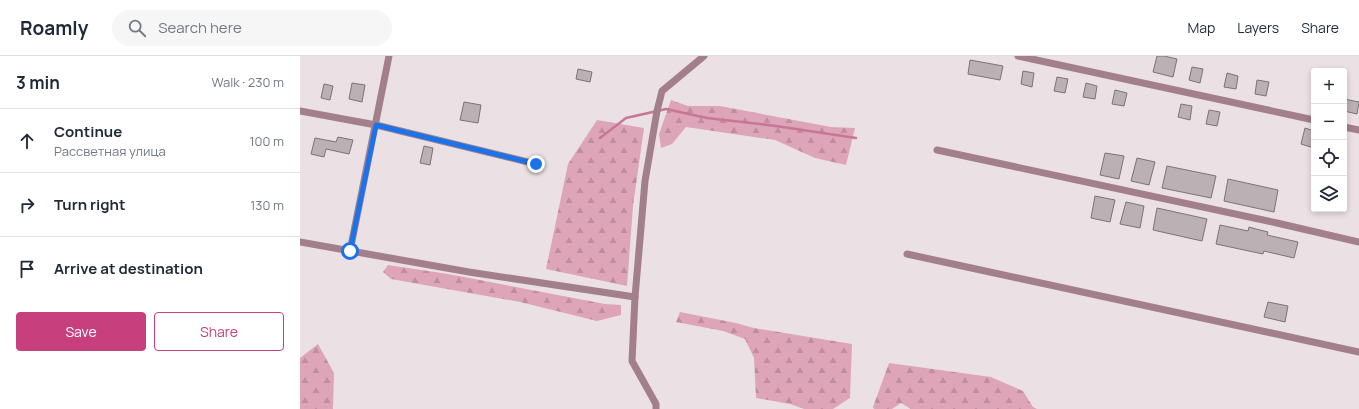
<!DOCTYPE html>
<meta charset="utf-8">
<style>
:root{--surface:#fff;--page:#f6f6f7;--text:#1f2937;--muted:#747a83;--line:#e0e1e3;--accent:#c73f7d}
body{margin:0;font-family:Manrope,sans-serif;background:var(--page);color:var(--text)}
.controls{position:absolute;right:12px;top:12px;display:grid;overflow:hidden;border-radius:4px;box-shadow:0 2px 6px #0003}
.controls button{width:36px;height:36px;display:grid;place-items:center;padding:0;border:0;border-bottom:1px solid var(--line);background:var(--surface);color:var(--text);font:20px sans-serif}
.stop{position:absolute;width:12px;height:12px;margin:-9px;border:3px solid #1a73e8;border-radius:50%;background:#fff}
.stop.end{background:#1a73e8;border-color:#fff;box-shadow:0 1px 4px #0008}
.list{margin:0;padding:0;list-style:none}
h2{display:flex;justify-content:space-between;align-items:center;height:52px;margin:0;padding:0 16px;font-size:17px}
h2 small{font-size:13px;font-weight:400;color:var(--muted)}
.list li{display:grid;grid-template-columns:26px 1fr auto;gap:12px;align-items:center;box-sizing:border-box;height:64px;padding:0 16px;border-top:1px solid var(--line)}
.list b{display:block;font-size:15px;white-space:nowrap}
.list p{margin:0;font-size:13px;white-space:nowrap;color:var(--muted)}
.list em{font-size:13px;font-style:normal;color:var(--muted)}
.actions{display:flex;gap:8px;padding:12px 16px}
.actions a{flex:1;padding:9px 0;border:1px solid var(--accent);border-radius:4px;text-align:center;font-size:14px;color:var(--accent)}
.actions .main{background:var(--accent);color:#fff}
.icon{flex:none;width:22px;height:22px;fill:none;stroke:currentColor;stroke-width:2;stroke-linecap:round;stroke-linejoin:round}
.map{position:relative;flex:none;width:1059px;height:353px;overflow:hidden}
header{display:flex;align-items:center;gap:24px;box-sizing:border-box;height:56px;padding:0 20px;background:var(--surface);border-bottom:1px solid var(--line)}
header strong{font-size:19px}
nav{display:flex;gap:22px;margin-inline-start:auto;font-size:14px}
.search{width:280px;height:36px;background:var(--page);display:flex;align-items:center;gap:10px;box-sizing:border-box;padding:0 14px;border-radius:22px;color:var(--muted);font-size:15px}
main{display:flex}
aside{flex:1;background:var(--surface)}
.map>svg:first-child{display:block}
.forest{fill:url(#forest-firs)}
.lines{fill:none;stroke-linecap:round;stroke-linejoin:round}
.stream{stroke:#c87695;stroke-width:2.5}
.building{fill:#bbb1b4;stroke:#7b7375}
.minor{stroke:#a37e8b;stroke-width:7}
.route{stroke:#1a73e8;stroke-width:5}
</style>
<header>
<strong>Roamly</strong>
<div class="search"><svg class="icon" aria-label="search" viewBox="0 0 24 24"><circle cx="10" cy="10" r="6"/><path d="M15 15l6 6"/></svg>Search here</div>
<nav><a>Map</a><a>Layers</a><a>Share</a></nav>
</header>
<main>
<aside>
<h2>3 min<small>Walk · 230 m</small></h2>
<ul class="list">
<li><svg class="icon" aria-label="ahead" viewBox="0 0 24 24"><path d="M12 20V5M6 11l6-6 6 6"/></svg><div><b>Continue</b><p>Рассветная улица</p></div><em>100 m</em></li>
<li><svg class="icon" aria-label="right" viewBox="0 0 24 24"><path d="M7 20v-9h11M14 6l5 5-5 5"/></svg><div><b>Turn right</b></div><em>130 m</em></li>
<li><svg class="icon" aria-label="arrive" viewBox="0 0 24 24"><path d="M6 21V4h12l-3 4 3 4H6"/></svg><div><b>Arrive at destination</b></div></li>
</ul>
<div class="actions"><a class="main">Save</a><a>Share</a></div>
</aside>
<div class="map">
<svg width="1059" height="353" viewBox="0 0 1059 353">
<defs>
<pattern id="forest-firs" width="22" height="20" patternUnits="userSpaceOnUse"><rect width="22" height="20" fill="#dea5b9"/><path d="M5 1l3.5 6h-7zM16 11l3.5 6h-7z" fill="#be8d9e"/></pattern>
</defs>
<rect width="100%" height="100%" fill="#ebe1e4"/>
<g class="forest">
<polygon points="371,44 388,50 420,50 531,71 555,72 546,109 515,102 475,84 386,71 372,88 361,92 359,78"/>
<polygon points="297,64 344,72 333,150 327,230 246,213 268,108"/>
<polygon points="88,209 148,218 305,248 321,249 321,259 297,265 220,246 91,223 83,216"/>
<polygon points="380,256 436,267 454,272 552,288 550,342 533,353 504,353 490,348 456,342 454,302 445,283 423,275 376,266"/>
<polygon points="18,288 34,317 33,353 0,353 0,302"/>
<polygon points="589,307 691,321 723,335 733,351 737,353 611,353 601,347 592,353 574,353 573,351"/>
</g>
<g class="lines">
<polyline class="stream" points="300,82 326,62 366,53 407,62 476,70 556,82"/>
</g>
<g class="building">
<polygon points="857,0 864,0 877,3 873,21 853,16"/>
<polygon points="670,4 703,10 700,24 668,18"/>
<polygon points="892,11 903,13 900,27 889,24"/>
<polygon points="278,13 292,16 290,26 276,23"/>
<polygon points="723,15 734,17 732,31 721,28"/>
<polygon points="927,17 938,20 936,33 924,31"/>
<polygon points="757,21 768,23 765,37 754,35"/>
<polygon points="957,24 969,26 966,40 955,38"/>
<polygon points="52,27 65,29 62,46 49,43"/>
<polygon points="786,27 797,30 795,43 783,41"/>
<polygon points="24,28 33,30 30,44 21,42"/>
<polygon points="815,34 827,37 824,50 812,48"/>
<polygon points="1044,43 1059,46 1057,58 1044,55"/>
<polygon points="164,46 181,49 178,67 160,64"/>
<polygon points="881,48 892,50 890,64 878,61"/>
<polygon points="909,54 920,56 917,70 906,68"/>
<polygon points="1005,72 1014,75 1014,92 1001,88"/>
<polygon points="38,81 53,84 49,98 26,93 24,101 11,98 15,82 36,86"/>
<polygon points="124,90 133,92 130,109 120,107"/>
<polygon points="805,97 824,100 819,123 800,119"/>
<polygon points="837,102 855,106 849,129 831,125"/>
<polygon points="867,110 916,120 911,142 862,132"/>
<polygon points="928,123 978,134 974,156 924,145"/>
<polygon points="795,140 815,144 810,166 791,162"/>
<polygon points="826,146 844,150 840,172 820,168"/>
<polygon points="857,152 907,163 902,185 853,174"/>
<polygon points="920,169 948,175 949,171 956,173 968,176 967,179 998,186 994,202 964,195 963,198 916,188"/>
<polygon points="968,246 988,250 985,266 964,261"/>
</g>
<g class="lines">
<g class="minor">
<polyline points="718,0 1014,64"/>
<polyline points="0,55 76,69 236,108"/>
<polyline points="1044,71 1059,74"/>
<polyline points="637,94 977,167 1059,186"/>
<polyline points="0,186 169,216 335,241"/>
<polyline points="50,195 89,0"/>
<polyline points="607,198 1059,296"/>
<polyline points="356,353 356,348 332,305 335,241 345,125 357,55 362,35 404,0"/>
</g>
</g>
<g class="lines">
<polyline class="route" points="50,195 76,69 236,108"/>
</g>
</svg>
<div class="controls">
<button>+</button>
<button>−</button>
<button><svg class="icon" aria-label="locate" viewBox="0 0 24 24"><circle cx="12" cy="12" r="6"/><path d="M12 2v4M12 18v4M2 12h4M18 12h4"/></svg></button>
<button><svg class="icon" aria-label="layers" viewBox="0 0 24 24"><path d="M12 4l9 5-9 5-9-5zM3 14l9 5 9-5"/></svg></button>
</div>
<div class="stop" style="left:50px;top:195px"></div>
<div class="stop end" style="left:236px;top:108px"></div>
</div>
</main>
